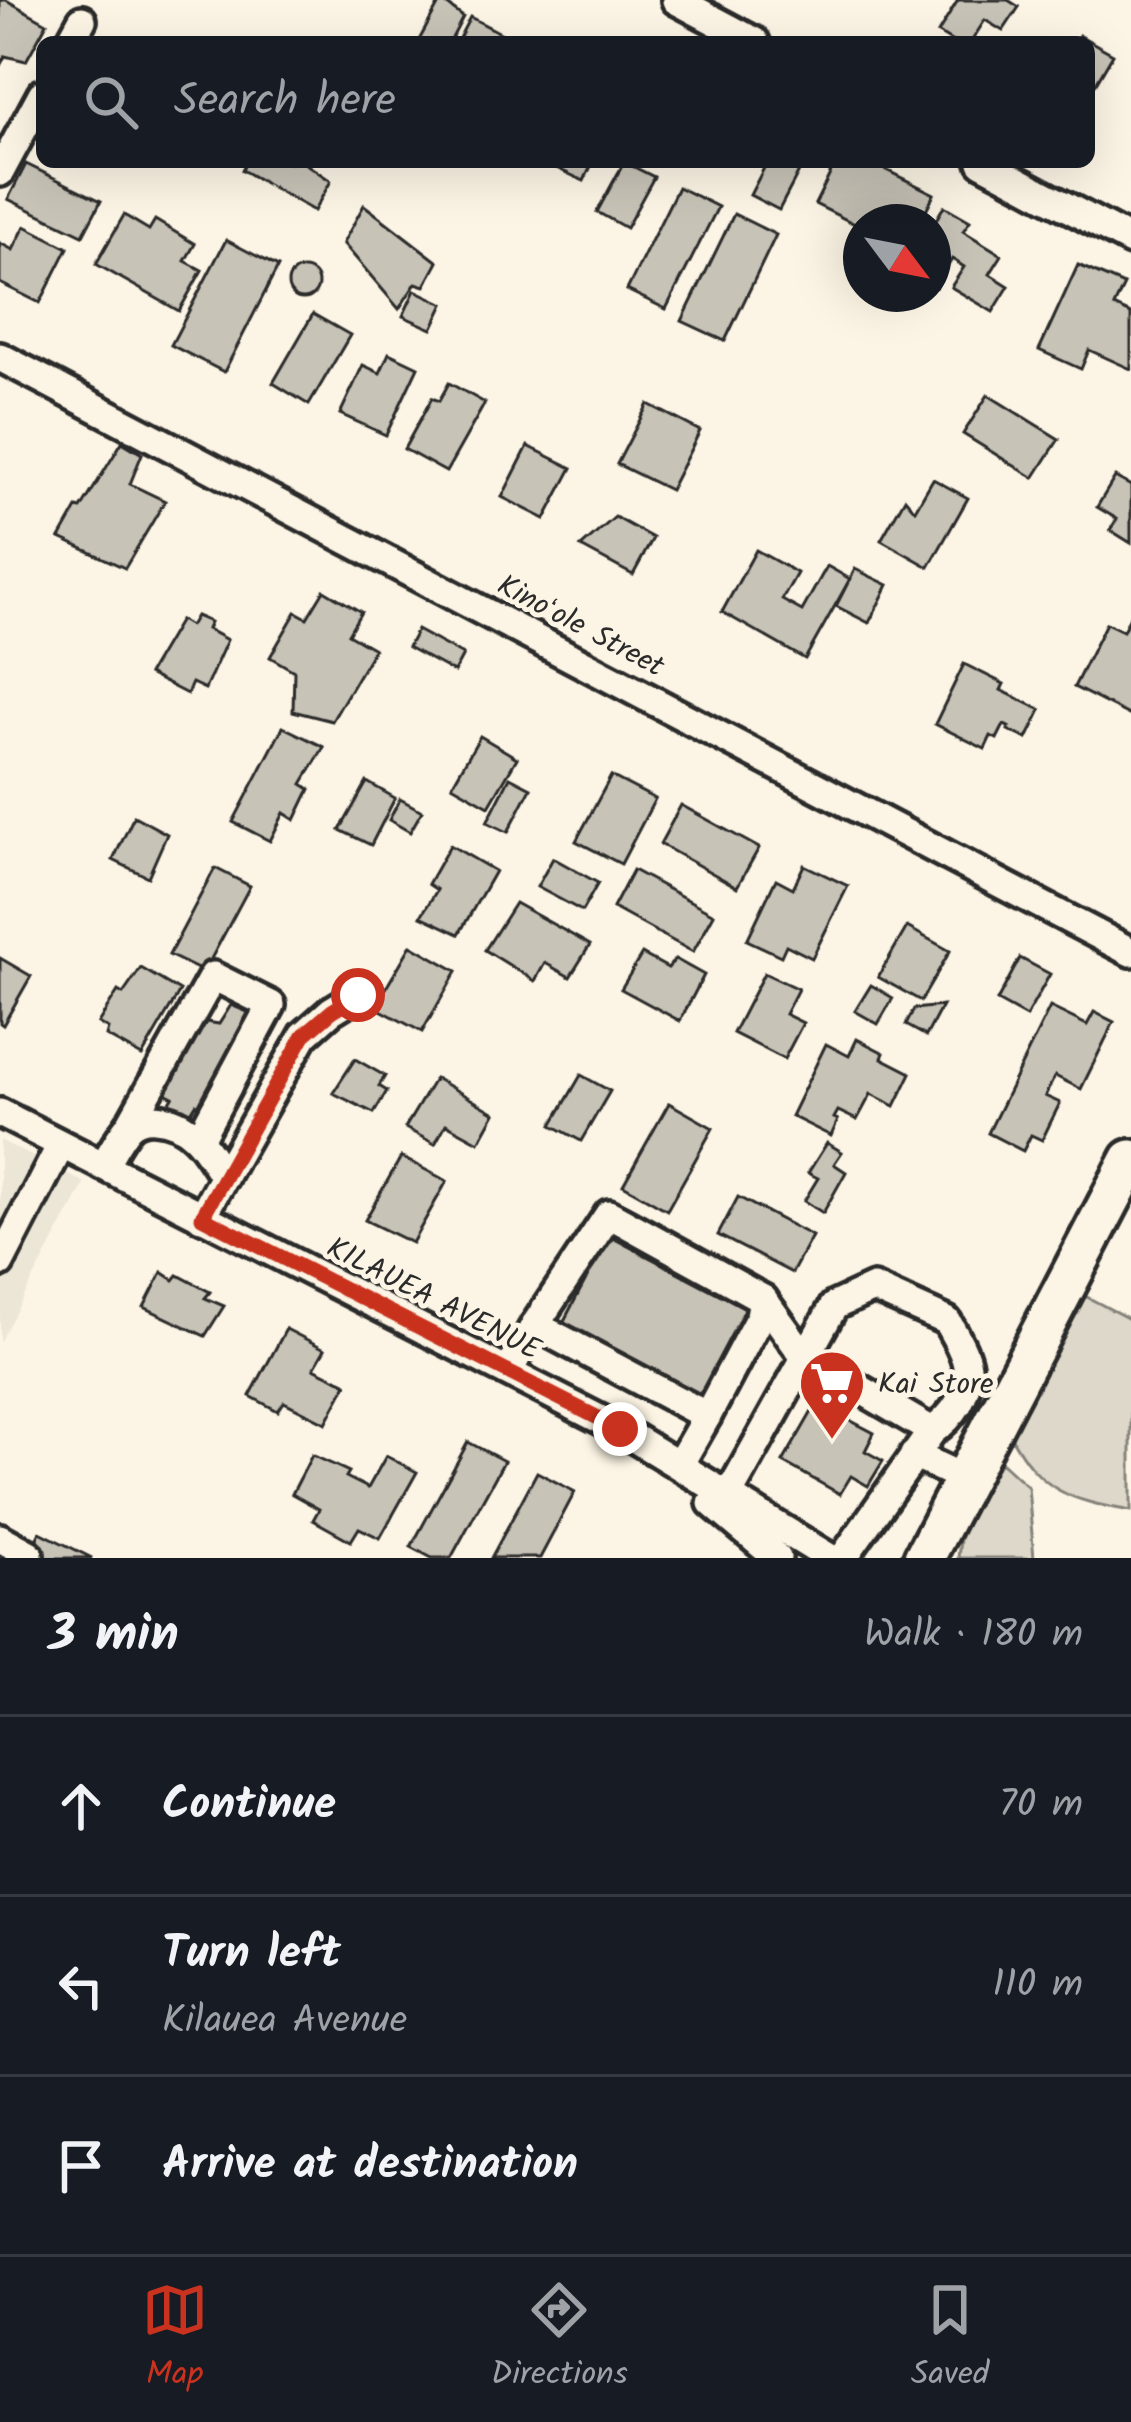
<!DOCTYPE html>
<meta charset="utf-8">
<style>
:root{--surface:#171b24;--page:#20242c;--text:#f1f3f6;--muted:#9ea1a6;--line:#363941;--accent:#c8321e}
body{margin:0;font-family:Kalam,sans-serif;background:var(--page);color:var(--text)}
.compass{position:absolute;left:843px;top:204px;width:108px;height:108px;border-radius:50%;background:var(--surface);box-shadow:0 12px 48px #0002;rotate:122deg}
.stop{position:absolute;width:36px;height:36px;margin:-27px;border:9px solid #c8321e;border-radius:50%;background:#fff}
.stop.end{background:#c8321e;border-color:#fff;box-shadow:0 3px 12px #0008}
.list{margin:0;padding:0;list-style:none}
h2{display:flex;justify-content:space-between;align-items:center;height:156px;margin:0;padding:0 48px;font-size:51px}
h2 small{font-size:39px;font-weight:400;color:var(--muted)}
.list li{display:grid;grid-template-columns:78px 1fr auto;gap:36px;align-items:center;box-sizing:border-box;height:180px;padding:0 48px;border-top:3px solid var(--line)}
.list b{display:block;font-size:45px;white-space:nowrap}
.list p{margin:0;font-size:39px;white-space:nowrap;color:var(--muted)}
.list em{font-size:39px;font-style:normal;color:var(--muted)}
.icon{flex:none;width:66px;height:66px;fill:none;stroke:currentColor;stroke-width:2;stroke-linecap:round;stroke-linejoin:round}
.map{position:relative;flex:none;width:1131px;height:1558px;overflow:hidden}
.search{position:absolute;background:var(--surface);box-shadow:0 12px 48px #0002;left:36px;right:36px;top:36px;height:132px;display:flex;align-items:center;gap:30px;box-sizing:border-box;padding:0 42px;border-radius:18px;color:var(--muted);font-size:45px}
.sheet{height:696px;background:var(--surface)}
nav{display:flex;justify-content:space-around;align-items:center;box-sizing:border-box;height:168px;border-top:3px solid var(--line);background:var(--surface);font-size:33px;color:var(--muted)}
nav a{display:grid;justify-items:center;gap:6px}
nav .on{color:var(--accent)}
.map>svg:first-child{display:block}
.built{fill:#ece6d7}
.green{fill:#ded8ca;stroke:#84827a;stroke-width:3}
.building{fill:#c8c3b7;stroke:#2b2b2b;stroke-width:3}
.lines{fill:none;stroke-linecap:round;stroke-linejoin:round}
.minor-casing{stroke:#2b2b2b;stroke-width:36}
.highway-casing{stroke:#2b2b2b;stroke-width:48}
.minor{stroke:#fcf5e5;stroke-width:27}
.highway{stroke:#fcf5e5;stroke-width:39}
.route{stroke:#c8321e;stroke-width:15}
.labels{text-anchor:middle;stroke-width:10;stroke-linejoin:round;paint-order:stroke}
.street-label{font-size:30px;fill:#2b2b2b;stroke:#fcf5e5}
.poi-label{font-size:30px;fill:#2b2b2b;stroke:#fcf5e5;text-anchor:start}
</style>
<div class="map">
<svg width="1131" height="1558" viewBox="0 0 1131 1558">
<rect width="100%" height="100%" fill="#fcf5e5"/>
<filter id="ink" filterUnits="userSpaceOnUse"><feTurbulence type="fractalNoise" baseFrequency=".00833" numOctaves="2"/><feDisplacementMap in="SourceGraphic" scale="24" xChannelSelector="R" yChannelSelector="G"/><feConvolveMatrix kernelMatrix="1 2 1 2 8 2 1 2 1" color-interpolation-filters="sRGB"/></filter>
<g filter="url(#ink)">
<polygon class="built" points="0,1140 85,1183 0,1341"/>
<g class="green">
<path d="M1083,1295l48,25v191c-62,-11 -90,-19 -121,-76l61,-116 7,-6z"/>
<polygon points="1002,1463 1028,1487 1034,1558 958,1558 960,1539 992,1468"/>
</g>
<g class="building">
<polygon points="0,0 6,0 47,23 26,61 5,56 0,66"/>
<polygon points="441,0 463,17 450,42 418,42"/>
<polygon points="958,0 1008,0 1019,7 1003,31 985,20 971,42 953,42 938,33"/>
<polygon points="470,17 504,35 501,42 457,42"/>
<polygon points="1079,35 1113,54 1089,95 1089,42 1075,42"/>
<polygon points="246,162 303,162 331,181 314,211 242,170"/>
<polygon points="553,162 593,162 584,181 552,166"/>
<polygon points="624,162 654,177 626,228 597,212"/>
<polygon points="767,162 804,162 779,210 750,195"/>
<polygon points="836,162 870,162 934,194 920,222 861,222 861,227 815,204"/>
<polygon points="26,164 101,201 83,235 8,199"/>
<polygon points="678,187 718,207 666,309 627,290"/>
<polygon points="364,205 438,262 425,286 416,283 399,309 343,243"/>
<polygon points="944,206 970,221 963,231 1002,255 990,274 1009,286 993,312 951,287 964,267 952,259 936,287 933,286 933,225"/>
<polygon points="734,214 776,235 725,341 682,321"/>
<polygon points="124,215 149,230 155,220 195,244 185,261 202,270 179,311 96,264"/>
<polygon points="25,226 68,248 40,303 0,283 0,243 13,250"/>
<polygon points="226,240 278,267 224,372 171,345"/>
<polygon points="1078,265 1124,285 1114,306 1131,314 1131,369 1089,350 1081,369 1039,350"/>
<circle cx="303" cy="284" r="15"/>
<polygon points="415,290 444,304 432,329 403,316"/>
<polygon points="313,314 350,335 309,405 273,383"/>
<polygon points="389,353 418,367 386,435 340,414 363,365 380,373"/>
<polygon points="449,383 485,403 446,472 404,449 432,398 439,401"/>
<polygon points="988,395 1059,439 1034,478 963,434"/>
<polygon points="648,404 700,431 670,490 617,464"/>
<polygon points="122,442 142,454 130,484 165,501 125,568 60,538 77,508 81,509"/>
<polygon points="528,446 572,468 545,519 502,497"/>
<polygon points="1115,477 1131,486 1131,543 1110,530 1117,519 1097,507"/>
<polygon points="933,479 968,498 929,567 881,540 905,498 915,510"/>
<polygon points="615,517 653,538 633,575 581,547"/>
<polygon points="756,550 797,573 782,600 802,611 827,566 850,579 805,659 722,612"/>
<polygon points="855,569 888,585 869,623 836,606"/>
<polygon points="324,590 361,612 348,634 374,649 332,721 293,711 294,671 270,657 296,612 307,618"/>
<polygon points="1131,614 1131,716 1074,687 1106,623 1123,631"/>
<polygon points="196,616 210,622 207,629 227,640 205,689 192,683 187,694 148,674 180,620 190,626"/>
<polygon points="417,630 463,655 454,672 408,647"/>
<polygon points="964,664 1004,684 1001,690 1041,710 1027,739 1008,730 1009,727 1004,725 997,739 991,736 985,749 935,724"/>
<polygon points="283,727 324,747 302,784 310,789 295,820 284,813 270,841 233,822"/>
<polygon points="480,736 517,758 489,806 452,785"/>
<polygon points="611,776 655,799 621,864 576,841"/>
<polygon points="510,777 531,788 508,832 487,822"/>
<polygon points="367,782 395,798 371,845 340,830"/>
<polygon points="400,799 422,811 410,832 389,820"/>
<polygon points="681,805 759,848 737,887 660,844"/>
<polygon points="134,816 167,834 148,877 113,860"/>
<polygon points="450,845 495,871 459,934 421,916 437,890 428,884"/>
<polygon points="553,858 598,883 582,911 537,887"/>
<polygon points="804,865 848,886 812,958 786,945 781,956 747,940 776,879 793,888"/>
<polygon points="215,868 250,886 204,972 169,955"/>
<polygon points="633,870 714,914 693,952 613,908"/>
<polygon points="515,903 590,945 570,977 545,963 535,981 485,950"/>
<polygon points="907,927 950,951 921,1001 878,977"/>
<polygon points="411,945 457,971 422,1032 375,1007"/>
<polygon points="642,954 668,968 675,959 704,975 680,1021 621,989"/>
<polygon points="0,958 31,976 3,1025 0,1023"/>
<polygon points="1020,958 1050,974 1026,1017 997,1001"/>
<polygon points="141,968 180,991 142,1056 106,1036 108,1029 98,1023 118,991 123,994"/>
<polygon points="764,973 798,989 785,1014 803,1023 784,1059 733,1033"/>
<polygon points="871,985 893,998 878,1024 855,1011"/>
<polygon points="231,1005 255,1015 205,1110 196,1104 185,1122 165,1110 173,1097 159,1090 200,1021 219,1024"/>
<polygon points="942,1006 926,1036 906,1025 914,1009"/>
<polygon points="1050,1007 1087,1025 1094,1012 1114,1022 1081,1089 1055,1076 1045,1096 1060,1103 1042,1140 1031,1135 1023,1151 988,1133"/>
<polygon points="857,1039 884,1053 882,1058 911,1073 895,1106 871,1094 857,1120 838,1111 834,1118 838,1120 831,1136 791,1116 826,1044 849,1056"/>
<polygon points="355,1059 385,1076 379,1086 387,1091 374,1113 333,1093"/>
<polygon points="581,1075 610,1091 581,1141 552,1125"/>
<polygon points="435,1078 495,1113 479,1142 446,1124 435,1144 405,1128"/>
<polygon points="669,1103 713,1128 667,1210 623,1185"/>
<polygon points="827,1143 842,1152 834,1164 846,1172 823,1213 804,1201 818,1178 808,1173"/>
<polygon points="401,1157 447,1181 412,1243 365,1220"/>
<polygon points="738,1197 812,1236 792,1273 718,1235"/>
<polygon points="609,1236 755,1313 704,1409 558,1332"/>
<polygon points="162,1272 174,1280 178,1275 210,1292 205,1298 224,1306 205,1336 144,1307"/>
<polygon points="286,1329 325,1349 314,1368 347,1384 326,1423 284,1402 278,1411 250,1396"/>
<polygon points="817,1403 874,1433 865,1451 883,1461 868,1486 851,1476 840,1494 783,1462"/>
<polygon points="468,1442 504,1461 451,1558 432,1558 411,1547"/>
<polygon points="312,1455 349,1472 346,1477 368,1488 386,1456 417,1472 380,1538 359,1528 351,1541 313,1520 319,1509 292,1494"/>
<polygon points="537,1472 575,1492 540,1558 491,1558"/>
<polygon points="40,1532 92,1558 27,1558"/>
</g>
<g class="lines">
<g class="minor-casing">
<g id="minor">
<polyline points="676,0 755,42"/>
<polyline points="70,42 82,20"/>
<polyline points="982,162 1131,241"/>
<polyline points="0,172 42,94"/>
<polyline points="0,357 1131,952"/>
<polyline points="0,1113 619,1429 830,1558"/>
<polyline points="129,1126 213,976 271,1005 199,1139"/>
<path d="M103,1166c8,-12 16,-29 26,-40 8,-7 16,-9 26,-8 36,2 52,31 69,59"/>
<polyline points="201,1217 304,1035 331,1011 357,995"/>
<polyline points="0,1263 61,1145"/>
<polyline points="763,1299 804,1356 932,1431 843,1558"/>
<polyline points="535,1325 707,1416 679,1465"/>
<polyline points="508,1372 535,1325 609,1214 763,1299 760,1316 707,1416"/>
<polyline points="914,1455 965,1479"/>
<path d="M728,1496l106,-190 39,-18 74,33c7,14 18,30 20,45 3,27 -14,51 -35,65"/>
<polyline points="712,1503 777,1558"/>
<polyline points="0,1538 29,1554"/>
</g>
</g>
<g class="highway-casing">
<polyline id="highway" points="924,1558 1131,1160"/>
</g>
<use href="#minor" class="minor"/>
<use href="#highway" class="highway"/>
</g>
</g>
<g class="lines" filter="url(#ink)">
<polyline class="route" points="358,995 332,1011 304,1035 202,1217 620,1429"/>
</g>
<defs>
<g id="supermarket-pin" transform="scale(3.45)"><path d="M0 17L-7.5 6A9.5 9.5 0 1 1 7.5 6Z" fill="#c8321e" stroke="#fcf5e5"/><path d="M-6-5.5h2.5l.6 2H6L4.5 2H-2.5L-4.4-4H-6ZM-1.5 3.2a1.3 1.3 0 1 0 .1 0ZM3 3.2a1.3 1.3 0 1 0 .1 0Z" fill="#fff"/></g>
</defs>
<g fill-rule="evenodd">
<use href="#supermarket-pin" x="832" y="1383"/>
</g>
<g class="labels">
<g class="street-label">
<text transform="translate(581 625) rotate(28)" y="10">Kinoʻole Street</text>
<text transform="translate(434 1298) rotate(27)" y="10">KILAUEA AVENUE</text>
</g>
<g class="poi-label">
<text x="878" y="1393">Kai Store</text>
</g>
</g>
</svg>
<svg class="compass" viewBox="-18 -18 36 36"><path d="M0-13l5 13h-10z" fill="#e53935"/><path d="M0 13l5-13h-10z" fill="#9ea1a6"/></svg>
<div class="stop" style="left:358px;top:995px"></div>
<div class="stop end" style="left:620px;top:1429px"></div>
<div class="search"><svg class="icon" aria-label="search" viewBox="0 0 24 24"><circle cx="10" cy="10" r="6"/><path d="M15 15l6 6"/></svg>Search here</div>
</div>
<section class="sheet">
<h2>3 min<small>Walk · 180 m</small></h2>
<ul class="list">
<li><svg class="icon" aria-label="ahead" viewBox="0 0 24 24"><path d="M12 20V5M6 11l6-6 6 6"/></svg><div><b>Continue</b></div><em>70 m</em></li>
<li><svg class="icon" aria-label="left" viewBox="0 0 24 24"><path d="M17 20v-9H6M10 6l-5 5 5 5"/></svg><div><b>Turn left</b><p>Kilauea Avenue</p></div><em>110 m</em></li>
<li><svg class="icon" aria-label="arrive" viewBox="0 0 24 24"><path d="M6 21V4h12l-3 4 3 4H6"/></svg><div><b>Arrive at destination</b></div></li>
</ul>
</section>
<nav>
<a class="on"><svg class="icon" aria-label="map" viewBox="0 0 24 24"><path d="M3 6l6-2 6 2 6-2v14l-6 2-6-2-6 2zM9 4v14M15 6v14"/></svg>Map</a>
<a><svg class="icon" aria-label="directions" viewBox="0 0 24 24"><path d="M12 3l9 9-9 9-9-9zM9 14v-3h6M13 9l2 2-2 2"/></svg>Directions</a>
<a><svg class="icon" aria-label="saved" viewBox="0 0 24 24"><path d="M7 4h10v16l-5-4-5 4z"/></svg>Saved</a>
</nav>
